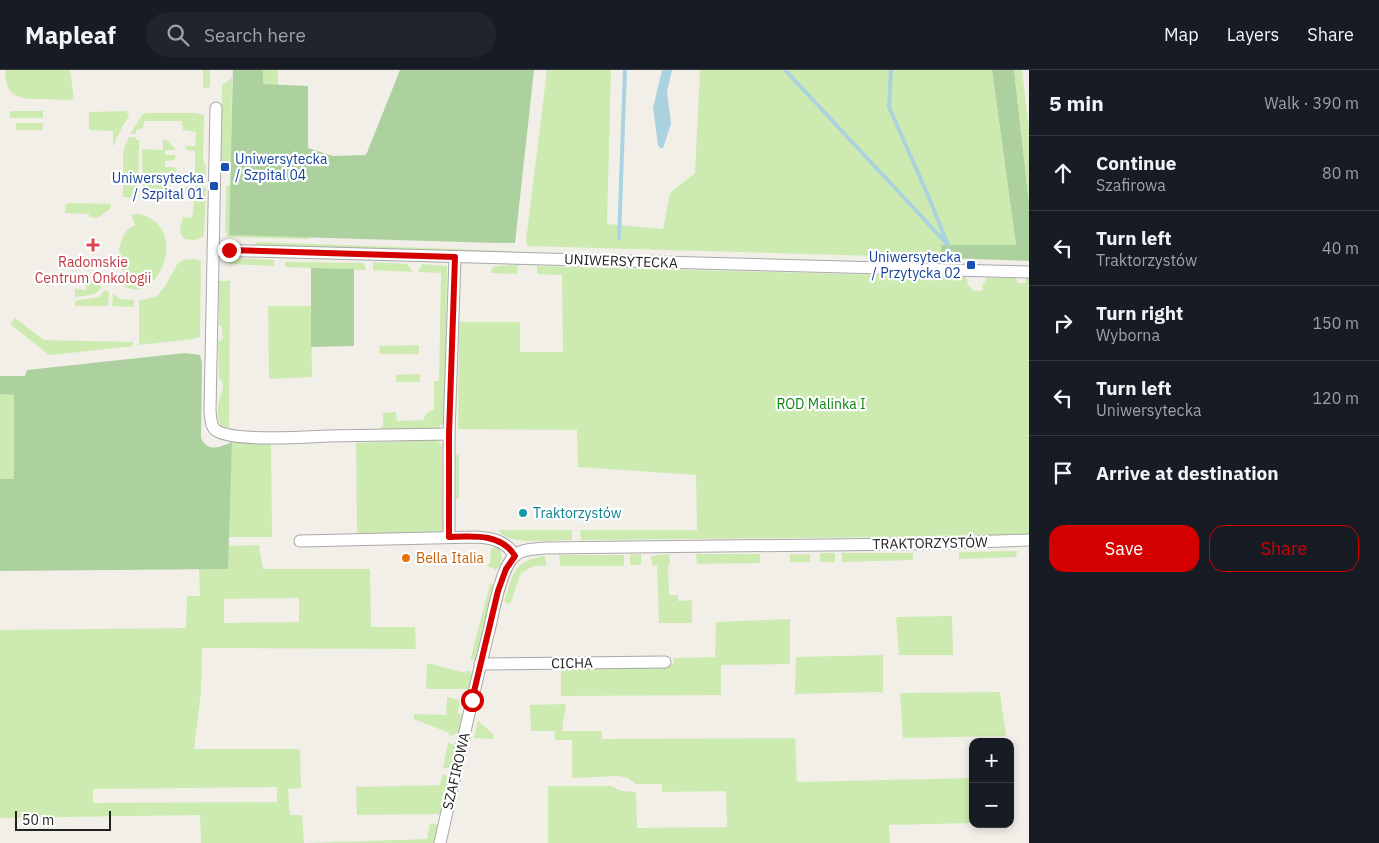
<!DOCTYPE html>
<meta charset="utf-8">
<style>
:root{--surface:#171b24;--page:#20242c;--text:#f1f3f6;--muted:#9ea1a6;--line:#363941;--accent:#d40000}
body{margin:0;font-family:"IBM Plex Sans",sans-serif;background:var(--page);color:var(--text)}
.controls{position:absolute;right:15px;bottom:15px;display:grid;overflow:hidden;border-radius:10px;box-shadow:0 2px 8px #0003}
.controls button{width:45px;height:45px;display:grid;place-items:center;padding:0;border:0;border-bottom:1px solid var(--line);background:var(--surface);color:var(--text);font:25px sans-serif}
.scale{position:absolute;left:15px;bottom:12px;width:96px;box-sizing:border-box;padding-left:5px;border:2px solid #222;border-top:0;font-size:14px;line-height:18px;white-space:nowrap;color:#222;-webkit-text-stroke:4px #fff;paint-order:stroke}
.stop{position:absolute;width:15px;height:15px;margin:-11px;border:4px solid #d40000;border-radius:50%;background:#fff}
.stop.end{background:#d40000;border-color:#fff;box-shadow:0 1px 5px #0008}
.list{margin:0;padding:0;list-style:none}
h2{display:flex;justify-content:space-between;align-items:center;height:65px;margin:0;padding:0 20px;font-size:21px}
h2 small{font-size:16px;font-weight:400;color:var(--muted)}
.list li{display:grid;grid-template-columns:32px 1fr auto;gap:15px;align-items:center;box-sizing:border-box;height:75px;padding:0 20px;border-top:1px solid var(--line)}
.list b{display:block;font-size:19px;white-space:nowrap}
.list p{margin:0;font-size:16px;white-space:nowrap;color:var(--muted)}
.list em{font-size:16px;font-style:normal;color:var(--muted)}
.actions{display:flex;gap:10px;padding:15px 20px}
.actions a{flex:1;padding:11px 0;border:1px solid var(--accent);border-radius:15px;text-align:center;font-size:18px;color:var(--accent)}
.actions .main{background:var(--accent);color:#fff}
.icon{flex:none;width:28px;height:28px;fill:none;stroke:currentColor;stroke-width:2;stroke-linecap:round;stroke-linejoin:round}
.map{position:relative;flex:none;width:1029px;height:773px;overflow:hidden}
header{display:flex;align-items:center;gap:30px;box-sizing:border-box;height:70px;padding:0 25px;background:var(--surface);border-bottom:1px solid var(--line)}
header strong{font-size:24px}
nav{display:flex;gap:28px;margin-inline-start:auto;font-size:18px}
.search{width:350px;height:45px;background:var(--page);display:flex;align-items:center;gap:12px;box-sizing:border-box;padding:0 18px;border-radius:28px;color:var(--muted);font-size:19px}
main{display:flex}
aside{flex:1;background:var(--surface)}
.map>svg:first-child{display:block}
.grass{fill:#cdebb0;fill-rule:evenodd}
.forest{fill:#add19e}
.water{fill:#aad3df}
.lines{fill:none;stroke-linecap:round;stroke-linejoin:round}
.stream{stroke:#aad3df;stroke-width:4}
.minor-casing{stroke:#a9a9a9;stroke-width:13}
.minor{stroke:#fff;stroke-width:11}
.route{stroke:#d40000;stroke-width:6}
.transit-dot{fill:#1a4fb4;stroke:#fff;stroke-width:2}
.health-dot{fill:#e0444e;stroke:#fff;stroke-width:2}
.culture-dot{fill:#0f9aa8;stroke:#fff;stroke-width:2}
.food-dot{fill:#e8710a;stroke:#fff;stroke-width:2}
.labels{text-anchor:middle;stroke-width:4.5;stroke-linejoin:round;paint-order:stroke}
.transit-label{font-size:14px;fill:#164399;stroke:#fff;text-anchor:end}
.street-label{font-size:14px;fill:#222;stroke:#fff}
.health-label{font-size:14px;fill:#be3a42;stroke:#fff}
.park-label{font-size:14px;fill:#0c8416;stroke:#fff}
.culture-label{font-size:14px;fill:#0d838f;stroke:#fff;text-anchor:start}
.food-label{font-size:14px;fill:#c56008;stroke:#fff;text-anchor:start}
</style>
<header>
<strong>Mapleaf</strong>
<div class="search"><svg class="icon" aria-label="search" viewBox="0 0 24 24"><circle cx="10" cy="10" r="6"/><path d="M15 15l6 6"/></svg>Search here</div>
<nav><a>Map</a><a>Layers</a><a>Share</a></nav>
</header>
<main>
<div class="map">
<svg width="1029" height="773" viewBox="0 0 1029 773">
<rect width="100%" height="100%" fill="#f2efe9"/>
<g class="grass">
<path d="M5,0h65l4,29c-9,2 -19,0 -28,0 -24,0 -41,1 -41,-29z"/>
<polygon points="203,0 210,0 210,17 203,18"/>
<polygon points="263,0 278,0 278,15 263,14"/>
<polygon points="547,0 611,0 607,154 663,159 670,123 695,103 700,0 992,0 1016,175 941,175 941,182 945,188 528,176 526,171"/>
<polygon points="1014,0 1022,0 1029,60 1029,134"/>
<polygon points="232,8 231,99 223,99 222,103 221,100 222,15"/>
<rect x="10" y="41" width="33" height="7"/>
<polygon points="127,41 129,46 122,57 113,77 113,61 89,60 89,42"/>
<path d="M146,43h51l7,3 -1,43 3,8v8h-3v12l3,1 -2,48 -9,4 -10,-1c-8,-6 -4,-14 -2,-22l9,1 3,-25 -9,-1 -1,-3 2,-2h8v-6h-7l-2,-2 1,-2h8v-26l-8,-1 -2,-4h10l1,-14 -13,-2 -1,-9h-38l-1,7 -7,2v4h-6l13,-20z"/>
<rect x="16" y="53" width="27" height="7"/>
<polygon points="129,67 136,67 136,70 139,70 138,128 123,127 123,81"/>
<polygon points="163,70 166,70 176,79 165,81 165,85 174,85 176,87 174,90 165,91 165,97 173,97 177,99 176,102 165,103 166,120 170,120 172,123 154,131 143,129 142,79 163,80"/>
<polygon points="230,115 229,165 309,167 309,169 228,167 225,161 226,116"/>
<polygon points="68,133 111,134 110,139 97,148 89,147 88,141 87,144 65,143 65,136"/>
<path d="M138,144c57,11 16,102 -18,68l6,-6c-11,-14 -9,-44 9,-51l-4,-10z"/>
<polygon points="257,172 513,181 511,184 252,177"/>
<polygon points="230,188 274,190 274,196 230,194"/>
<polygon points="194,189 201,191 200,267 193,269 139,275 139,231 157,226 165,216 178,193 184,190"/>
<polygon points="285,192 364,193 366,200 285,197"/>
<polygon points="373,192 407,194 413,202 373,200"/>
<polygon points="422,194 447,196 445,351 436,360 380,361 380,357 383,356 383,343 396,342 397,351 423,350 427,343 434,339 434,311 439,311 441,203 418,202"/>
<polygon points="518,195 517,204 491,203 492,198 496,196"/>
<polygon points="537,196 965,207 967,209 968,216 970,216 974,221 983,220 982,216 987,208 1016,208 1018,213 1025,213 1026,209 1029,208 1029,465 1017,466 581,470 580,460 697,460 696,405 578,397 577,360 458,359 459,252 520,252 520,282 563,282 562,205 537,204"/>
<path d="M86,211l16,5c-5,11 -16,9 -27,11v-8l11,1z"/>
<path d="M219,211h11l-1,147 -8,-2c-4,-6 -4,-18 -2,-25 2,-10 8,-13 0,-24l-1,-35 5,-3 -1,-12 -3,-2z"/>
<polygon points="105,220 109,222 108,236 75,236 75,231 99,227"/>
<polygon points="113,224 121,229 134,230 134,237 112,236"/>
<polygon points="268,236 311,236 312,307 269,309"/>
<polygon points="15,248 44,270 133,272 133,276 52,285 48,284 10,254"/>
<polygon points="419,275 419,284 380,284 379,276"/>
<polygon points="420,304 420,312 396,312 396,305"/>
<polygon points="0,324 14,325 14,410 0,409"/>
<polygon points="437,370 440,372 442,377 443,461 357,465 356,373"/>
<polygon points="232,372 271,373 272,467 228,467"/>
<polygon points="459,384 459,429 456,428 455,386"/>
<path d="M499,460h73v10c-15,0 -67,6 -73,-10z"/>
<path d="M259,475l4,24h107l1,58h44l1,22 -214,-1 -1,44 -7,57h106l1,39 -13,1 2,26h12l2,28 123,-4 3,-16 8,2 -3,18h-234l-1,-28 -200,3v-188l186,-2 1,-32h13l-1,-27h29v-23zM299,528v24l-75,1v-24zM277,717v15l-184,1v-14z"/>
<path d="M495,476h4c4,8 5,22 -6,25l1,-3 -6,-1v-2l2,-2 1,-14z"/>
<polygon points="1017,481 1016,487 959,489 959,482"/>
<rect x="820" y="483" width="15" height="9"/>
<polygon points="842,483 913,483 913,490 842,492"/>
<polygon points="641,484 641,495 630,495 630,485"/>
<polygon points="669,484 670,495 668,495 669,525 678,525 678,531 692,530 692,553 659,553 657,496 652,495 651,486"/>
<polygon points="696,484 760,484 760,493 697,494"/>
<rect x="790" y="484" width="20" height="8"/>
<polygon points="559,485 624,485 624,496 560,496"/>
<path d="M545,486l1,10h-12l-13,7 -11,31 -6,-2c9,-28 9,-41 41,-46z"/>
<polygon points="491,511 494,520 476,590 470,590"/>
<polygon points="952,546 953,585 899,585 896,547"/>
<polygon points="790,549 790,594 721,595 721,625 561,626 561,598 673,594 674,588 715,587 716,552"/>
<polygon points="883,585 883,623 877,622 795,624 796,587"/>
<polygon points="427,593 466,603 467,601 471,601 473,607 469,618 466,619 426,619"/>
<polygon points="1000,622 1006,666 903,668 900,623"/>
<path d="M447,627l13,3 -2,13 6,2c-3,11 -2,19 -15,21v-3l-35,-14v-5h2l30,1z"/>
<polygon points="566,634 562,661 602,661 602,669 795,668 797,712 973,708 973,753 889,755 890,773 548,773 548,716 611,716 621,721 636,722 637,758 727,757 726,721 662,722 662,714 636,714 628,708 619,706 572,708 572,670 555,670 555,661 531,661 530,635"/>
<polygon points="478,651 492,663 494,669 474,668"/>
<polygon points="448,673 455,675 456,678 451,698 443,698"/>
<polygon points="442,704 448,707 440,744 357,745 356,717 440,715"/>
</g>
<g class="forest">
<polygon points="233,0 263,0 263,14 308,16 308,78 333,86 366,85 400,0 534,0 515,173 496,173 229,165"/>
<polygon points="992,0 1014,0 1029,134 1029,191 945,188 941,181 941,175 1016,175"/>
<polygon points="311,198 354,199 354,276 311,277"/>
<path d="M185,283l15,2 2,8 -1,75c7,15 19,9 31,4l-4,127 -228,2v-92h14v-84l-14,-1v-18h25l2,-6z"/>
</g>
<polygon class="water" points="662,0 672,0 667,21 671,54 663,78 660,78 658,75 653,38"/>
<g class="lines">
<g class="stream">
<polyline points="785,0 948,175 927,123 889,37 891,0"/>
<polyline points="619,168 625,0"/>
</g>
<g class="minor-casing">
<g id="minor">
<path d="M216,38l-6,303c1,7 0,16 7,20 19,11 87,6 110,5 41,-1 81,-1 122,-2"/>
<polyline points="213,180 1029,202"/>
<polyline points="449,467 449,364 455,187"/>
<path d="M300,471l176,-4c16,1 29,3 39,19"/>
<polyline points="480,594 665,592"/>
<path d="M440,773c16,-71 31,-142 49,-212 4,-18 12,-64 26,-76 7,-6 20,-6 29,-7l368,-4 117,-4"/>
</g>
</g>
<use href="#minor" class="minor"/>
</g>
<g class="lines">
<path class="route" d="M229,180l226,7 -6,177v103c24,-1 52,-4 66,19l-9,13 -8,22 -26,109"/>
</g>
<g class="transit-dot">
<rect x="220" y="92" width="10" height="10" rx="2.5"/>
<rect x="209" y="111" width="10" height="10" rx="2.5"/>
<rect x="966" y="190" width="10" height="10" rx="2.5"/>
</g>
<path class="health-dot" d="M90.5 167.5h5v5h5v5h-5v5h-5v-5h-5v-5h5z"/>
<circle class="culture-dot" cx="523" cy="443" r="5"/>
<circle class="food-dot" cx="406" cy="488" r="5"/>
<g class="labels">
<g class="transit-label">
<text x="235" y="94" text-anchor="start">Uniwersytecka<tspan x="235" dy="16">/ Szpital 04</tspan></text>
<text x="204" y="113">Uniwersytecka<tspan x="204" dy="16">/ Szpital 01</tspan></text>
<text x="961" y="192">Uniwersytecka<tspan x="961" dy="16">/ Przytycka 02</tspan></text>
</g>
<g class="street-label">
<text transform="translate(621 191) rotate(2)" y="5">UNIWERSYTECKA</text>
<text transform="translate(930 473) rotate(-1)" y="5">TRAKTORZYSTÓW</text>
<text transform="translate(572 593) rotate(-1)" y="5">CICHA</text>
<text transform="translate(456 701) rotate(-77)" y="5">SZAFIROWA</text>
</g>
<g class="health-label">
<text x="93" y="197">Radomskie<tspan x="93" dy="16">Centrum Onkologii</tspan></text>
</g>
<g class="park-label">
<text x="821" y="339">ROD Malinka I</text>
</g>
<g class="culture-label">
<text x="533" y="448">Traktorzystów</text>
</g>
<g class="food-label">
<text x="416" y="493">Bella Italia</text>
</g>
</g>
</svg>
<div class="controls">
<button>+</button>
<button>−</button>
</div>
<div class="scale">50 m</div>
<div class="stop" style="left:472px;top:630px"></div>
<div class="stop end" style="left:229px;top:180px"></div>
</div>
<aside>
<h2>5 min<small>Walk · 390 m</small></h2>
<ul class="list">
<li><svg class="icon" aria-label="ahead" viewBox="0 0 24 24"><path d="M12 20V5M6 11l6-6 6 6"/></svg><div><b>Continue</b><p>Szafirowa</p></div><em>80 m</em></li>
<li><svg class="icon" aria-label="left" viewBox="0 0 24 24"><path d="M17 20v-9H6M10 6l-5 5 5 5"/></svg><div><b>Turn left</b><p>Traktorzystów</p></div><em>40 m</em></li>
<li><svg class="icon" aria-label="right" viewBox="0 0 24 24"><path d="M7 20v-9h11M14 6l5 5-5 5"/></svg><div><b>Turn right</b><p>Wyborna</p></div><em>150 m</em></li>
<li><svg class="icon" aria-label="left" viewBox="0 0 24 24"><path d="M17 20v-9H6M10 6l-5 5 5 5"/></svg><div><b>Turn left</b><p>Uniwersytecka</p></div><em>120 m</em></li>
<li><svg class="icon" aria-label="arrive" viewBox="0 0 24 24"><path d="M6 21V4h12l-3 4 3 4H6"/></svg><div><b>Arrive at destination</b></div></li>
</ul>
<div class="actions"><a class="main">Save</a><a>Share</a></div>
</aside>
</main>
